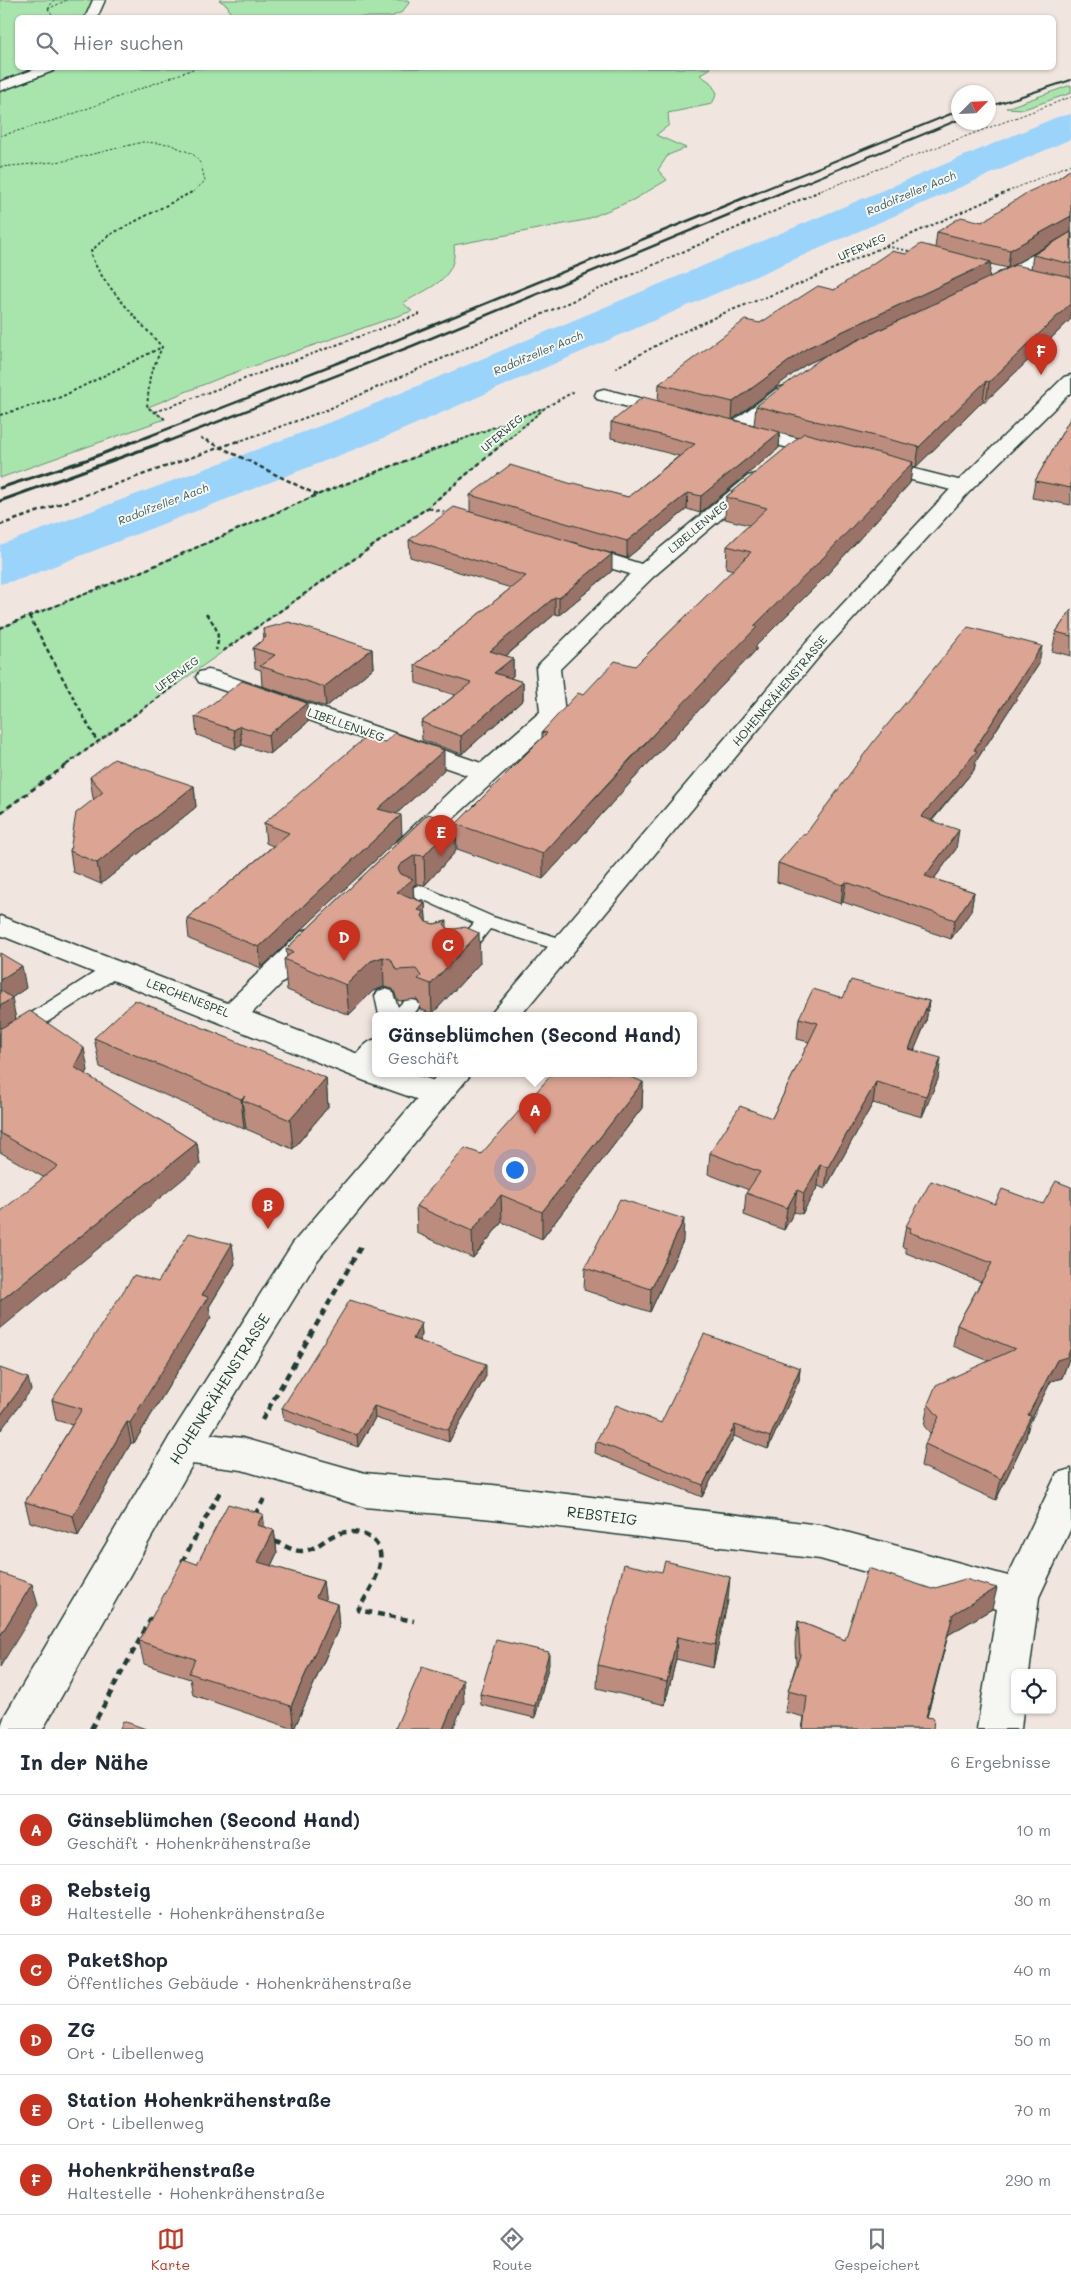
<!DOCTYPE html>
<html lang="de">
<meta charset="utf-8">
<style>
:root{--surface:#fff;--page:#f2f2f3;--text:#1f2937;--muted:#747a83;--line:#e0e1e3;--accent:#c8321e}
body{margin:0;font-family:Mali,sans-serif;background:var(--page);color:var(--text)}
.controls{position:absolute;right:15px;bottom:15px;display:grid;overflow:hidden;border-radius:8px;box-shadow:0 1px 4px #0004}
.controls button{width:45px;height:45px;display:grid;place-items:center;padding:0;border:0;border-bottom:1px solid var(--line);background:var(--surface);color:var(--text);font:25px sans-serif}
.compass{position:absolute;left:951px;top:85px;width:45px;height:45px;border-radius:50%;background:var(--surface);box-shadow:0 1px 4px #0004;rotate:66deg}
.you{position:absolute;left:514px;top:1169px;width:18px;height:18px;margin:-12px;border:4px solid #fff;border-radius:50%;background:#1a73e8;box-shadow:0 0 0 8px #1a73e833}
.badge{display:grid;place-items:center;width:32px;height:32px;border-radius:50%;background:var(--accent);color:#fff;font-size:16px;font-weight:700}
.pin{position:absolute;translate:-50% -41px;filter:drop-shadow(0 1px 2px #0008)}
.pin::after{content:'';position:absolute;top:26px;width:18px;height:15px;background:inherit;clip-path:polygon(0 0,100% 0,50% 100%)}
.popup{position:absolute;left:372px;top:1012px;width:325px;height:65px;box-sizing:border-box;display:grid;place-content:center;border-radius:8px;background:var(--surface);filter:drop-shadow(0 1px 4px #0005);font-size:16px;white-space:nowrap;color:var(--muted)}
.popup b{font-size:19px;color:var(--text)}
.popup::after{content:'';position:absolute;left:50%;top:100%;margin-left:-10px;border:10px solid transparent;border-top-color:var(--surface)}
.list{margin:0;padding:0;list-style:none}
h2{display:flex;justify-content:space-between;align-items:center;height:65px;margin:0;padding:0 20px;font-size:21px}
h2 small{font-size:16px;font-weight:400;color:var(--muted)}
.list li{display:grid;grid-template-columns:32px 1fr auto;gap:15px;align-items:center;box-sizing:border-box;height:70px;padding:0 20px;border-top:1px solid var(--line)}
.list b{display:block;font-size:19px;white-space:nowrap}
.list p{margin:0;font-size:16px;white-space:nowrap;color:var(--muted)}
.list em{font-size:16px;font-style:normal;color:var(--muted)}
.icon{flex:none;width:28px;height:28px;fill:none;stroke:currentColor;stroke-width:2;stroke-linecap:round;stroke-linejoin:round}
.map{position:relative;flex:none;width:1071px;height:1729px;overflow:hidden}
.search{position:absolute;background:var(--surface);box-shadow:0 1px 4px #0004;left:15px;right:15px;top:15px;height:55px;display:flex;align-items:center;gap:12px;box-sizing:border-box;padding:0 18px;border-radius:8px;color:var(--muted);font-size:19px}
.sheet{height:485px;background:var(--surface)}
nav{display:flex;justify-content:space-around;align-items:center;box-sizing:border-box;height:70px;border-top:1px solid var(--line);background:var(--surface);font-size:14px;color:var(--muted)}
nav a{display:grid;justify-items:center;gap:2px}
nav .on{color:var(--accent)}
.map>svg:first-child{display:block}
.green{fill:#a8e5ac;stroke:#649170}
.lines{fill:none;stroke-linecap:round;stroke-linejoin:round}
.river{fill:#9bd4fb;fill-rule:evenodd}
.service-casing{stroke:#1f3d34;stroke-width:3}
.minor-casing{stroke:#1f3d34;stroke-width:3}
.secondary-casing{stroke:#1f3d34;stroke-width:3}
.path-far4{stroke:#1f3d34;stroke-width:1;stroke-dasharray:2.5 2;stroke-linecap:butt}
.path-far3{stroke:#1f3d34;stroke-width:2;stroke-dasharray:3 2.5;stroke-linecap:butt}
.path-far2{stroke:#1f3d34;stroke-width:2.5;stroke-dasharray:4.5 3;stroke-linecap:butt}
.path-far1{stroke:#1f3d34;stroke-width:3;stroke-dasharray:5.5 4;stroke-linecap:butt}
.path{stroke:#1f3d34;stroke-width:4.5;stroke-dasharray:7 5;stroke-linecap:butt}
.service{fill:#f6f6f2;fill-rule:evenodd}
.minor{fill:#f6f6f2;fill-rule:evenodd}
.secondary{fill:#f6f6f2;fill-rule:evenodd}
.rail-far2{stroke:#1f3d34;stroke-width:2}
.rail-far1{stroke:#1f3d34;stroke-width:2.5}
.rail{stroke:#1f3d34;stroke-width:3}
.wall{fill:#bc8d7e;stroke:#1f3d34;fill-rule:evenodd}
.shaded-wall{fill:#997367;stroke:#1f3d34}
.building{fill:#dba493;stroke:#1f3d34}
.labels{text-anchor:middle;stroke-width:4;stroke-linejoin:round;paint-order:stroke}
.far-water-label{font-size:11px;font-style:italic;fill:#385b5c;stroke:#f6f6f2}
.far-street-label{font-size:11px;fill:#1f3d34;stroke:#f6f6f2}
.street-label{font-size:12px;fill:#1f3d34;stroke:#f6f6f2}
.near-street-label{font-size:15px;fill:#1f3d34;stroke:#f6f6f2}
</style>
<div class="map">
<svg width="1071" height="1729" viewBox="0 0 1071 1729">
<rect width="100%" height="100%" fill="#f1e6df"/>
<filter id="ink" filterUnits="userSpaceOnUse"><feTurbulence type="fractalNoise" baseFrequency=".02" numOctaves="2"/><feDisplacementMap in="SourceGraphic" scale="10" xChannelSelector="R" yChannelSelector="G"/><feConvolveMatrix kernelMatrix="1 2 1 2 8 2 1 2 1" color-interpolation-filters="sRGB"/></filter>
<g filter="url(#ink)">
<g class="green">
<path d="M0,0h99l-8,17 -73,1v50h693l-11,7 10,7 7,11 -5,11 -44,9 1,12 -13,10 30,13 -18,7 -10,15 9,10 -34,20 -48,20 -131,25c4,35 -26,43 -51,58l9,8 -187,65 -77,31 17,12 -165,59z"/>
<polygon points="219,0 408,0 409,3 402,12 391,17 231,18 228,6"/>
<polygon points="1071,85 1071,93 1024,109 1006,108"/>
<polygon points="546,407 427,508 194,672 0,813 0,628 140,572 317,495"/>
</g>
<g class="lines">
<polygon class="river" points="1071,114 1071,139 379,440 21,579 0,584 0,545 341,418 1057,117"/>
<g class="service-casing">
<g id="service">
<path d="M420,885l73,32 79,25 3,4 -3,4 -7,2 -75,-23c-10,11 -19,30 -36,25l-3,-4 23,-27 -52,-24 -11,5 -7,-2 -3,-4c5,-7 11,-11 19,-13z"/>
<polygon points="115,963 122,964 125,969 122,974 7,1048 0,1050 0,1033 108,964"/>
<path d="M385,989l7,2 6,16c6,-7 10,-8 19,-6l3,5 -7,9h-34l-4,-19 3,-5z"/>
<path d="M376,1039v21c-8,9 -12,15 -25,11l-3,-5c7,-10 16,-24 28,-27z"/>
</g>
</g>
<g class="minor-casing">
<g id="minor">
<polygon points="93,0 105,0 97,18 85,18"/>
<polygon points="38,68 54,68 53,71 0,91 0,82"/>
<polygon points="1071,234 1071,246 997,289 985,289 983,285 985,281"/>
<polygon points="785,386 792,388 794,392 792,396 752,426 836,449 839,453 836,457 829,459 729,432 726,428 729,424 778,388"/>
<polygon points="604,389 678,408 681,412 678,416 671,418 597,399 595,395 597,391"/>
<polygon points="875,459 970,483 973,487 970,491 963,493 868,469 865,465 868,461"/>
<polygon points="755,474 762,476 765,480 762,484 653,577 560,669 565,714 562,719 421,848 411,850 401,848 397,842 467,775 199,682 196,677 199,672 208,670 217,672 481,763 540,712 536,668 540,663 630,574 569,556 566,551 569,546 577,544 641,564 748,476"/>
<path d="M0,916l227,87 75,-72 10,-3 10,3 4,6 -4,6 -70,70 124,48v12c22,0 63,1 76,22l-5,8 -11,3 -71,-25 -365,-146z"/>
<polygon points="183,1431 242,1438 365,1473 493,1485 820,1525 1008,1576 1057,1473 1071,1469 1071,1528 1039,1597 1029,1673 1015,1673 1015,1710 1023,1710 1021,1729 977,1729 997,1609 820,1559 493,1519 365,1507 242,1470 183,1463 170,1458 164,1447 170,1436"/>
</g>
</g>
<g class="secondary-casing">
<g id="secondary">
<polygon points="1071,375 1071,392 970,491 822,653 521,1015 490,1015 806,643 956,483 1064,377"/>
<polygon points="439,1073 472,1073 317,1261 196,1458 43,1729 0,1729 5,1715 170,1436 293,1243"/>
</g>
</g>
<g class="path-far4">
<polyline points="48,9 67,0"/>
<polyline points="48,9 54,0"/>
<polyline points="48,9 55,18"/>
<polyline points="0,136 62,118 196,68"/>
<polyline points="0,167 64,161 143,142 169,144 193,154 201,164 205,181 193,192"/>
<polyline points="817,192 1071,97"/>
<polyline points="1007,192 1071,164"/>
</g>
<g class="path-far3">
<polyline points="885,246 909,251"/>
<polyline points="615,368 672,337 724,313 795,286 1009,191"/>
<polyline points="155,412 420,314"/>
<polyline points="0,415 61,397 162,347"/>
<path d="M165,419l-18,-12 3,-31 12,-29c-16,-19 -71,-74 -71,-96l18,-16 85,-44"/>
<polyline points="201,438 208,442"/>
<polyline points="237,442 324,411 820,191"/>
<polyline points="456,442 543,408"/>
<polyline points="505,442 546,407 575,391"/>
</g>
<g class="path-far2">
<polyline points="206,440 317,495"/>
<polyline points="428,508 444,512"/>
<polyline points="0,525 241,440"/>
<path d="M206,614c10,11 15,21 10,36"/>
<polyline points="29,616 98,743"/>
<polyline points="0,628 140,572 317,495 459,440"/>
<polyline points="223,651 427,508 507,440"/>
<polyline points="66,765 177,684"/>
</g>
<polyline class="path-far1" points="0,813 68,764"/>
<g class="path">
<polyline points="262,1420 363,1243"/>
<polyline points="255,1515 264,1499"/>
<path d="M274,1541c9,3 19,11 29,10 13,-1 22,-13 34,-17 9,-3 21,-3 30,2 30,16 2,55 -9,74l56,11"/>
<polyline points="182,1562 221,1490"/>
<polyline points="91,1729 153,1615"/>
</g>
<use href="#service" class="service"/>
<use href="#minor" class="minor"/>
<use href="#secondary" class="secondary"/>
<g class="rail-far2">
<polyline points="988,107 1071,80"/>
<polyline points="758,192 958,111"/>
<polyline points="783,192 958,120"/>
</g>
<g class="rail-far1">
<polyline points="134,442 394,341 761,191"/>
<polyline points="166,442 412,346 786,191"/>
</g>
<g class="rail">
<polyline points="0,488 89,459 137,440"/>
<polyline points="0,501 169,440"/>
</g>
</g>
<g class="wall">
<path d="M1071,169v150l-85,82h-3l-67,66 -4,-1 -2,17 -88,97 -66,66v4l-115,121 -98,108 -86,-30 -1,-25 86,-86v-6l41,-37 52,-29 98,-96 -7,-2 1,-22 22,-21 -24,-6 1,-22 73,-59 -19,-5 -1,15 -79,65 -13,-4 -60,49 -55,-16 40,29 -53,44 -4,-1 -49,42 7,2v18l-3,2 13,4v18l-61,54 -40,-14 -1,-18 34,-27 -39,-12 -1,-18 96,-77 -101,-31 -1,-17 61,-28v-17l102,-11 56,13 51,-41 -68,-18v-16l47,-21 1,-17 101,-61 74,-33 72,-36 29,-6 2,-16 45,-10 75,-43zM1067,235l-34,20 -2,13 -42,9 1,-13 18,4zM923,309l-167,97 -2,19 -22,-6 73,-54z"/>
<polygon points="1071,417 1071,505 1032,498 1035,481"/>
<polygon points="1071,610 1071,656 1052,651 1056,632"/>
<polygon points="263,629 372,649 373,668 326,707 262,686 261,670 255,668 253,648 264,640"/>
<polygon points="1039,664 976,761 974,770 932,821 956,849 934,879 974,892 971,911 951,939 843,902 841,904 777,882 778,863 805,835"/>
<polygon points="195,717 308,722 270,754 242,745 236,749 197,735"/>
<polygon points="444,770 396,814 402,835 261,968 189,939 187,918 273,846 266,843 264,823"/>
<polygon points="90,777 194,786 196,807 101,884 73,872 70,851 94,799 93,798"/>
<polygon points="428,814 456,851 425,885 416,884 413,886 414,898 425,903 426,922 434,924 447,921 447,927 480,963 432,1014 420,1009 419,1002 417,999 398,1001 393,989 384,987 373,991 349,1015 287,990 284,959 287,957 286,949"/>
<polygon points="0,953 26,988 11,998 16,1019 88,1070 86,1075 197,1143 200,1165 43,1177 0,1152"/>
<polygon points="843,998 929,1001 926,1022 914,1050 938,1079 922,1117 873,1103 825,1189 818,1186 802,1214 794,1212 784,1230 744,1215 746,1193 749,1190 708,1174 710,1153 772,1118 809,1042 797,1039 799,1018"/>
<polygon points="94,1038 326,1078 328,1107 293,1149 246,1129 246,1128 244,1129 100,1067"/>
<polygon points="643,1082 642,1108 542,1239 502,1222 473,1258 417,1233 416,1206 481,1154"/>
<polygon points="1071,1187 1071,1353 1062,1378 1051,1381 1029,1424 1026,1437 996,1500 921,1466 925,1444 931,1434 924,1426 928,1404 989,1361 953,1346 957,1325 981,1282 906,1253 906,1248 902,1247 906,1226 995,1204 1043,1204"/>
<polygon points="683,1241 650,1312 584,1290 585,1268"/>
<polygon points="235,1264 209,1307 211,1317 134,1443 131,1443 78,1536 30,1522 25,1502 72,1425 56,1420 52,1400 158,1282"/>
<polygon points="421,1323 422,1335 419,1341 486,1376 449,1442 375,1418 358,1447 284,1420 282,1408"/>
<polygon points="800,1368 799,1380 768,1449 734,1436 702,1497 595,1453 596,1441 661,1423"/>
<polygon points="264,1527 274,1530 277,1553 271,1566 323,1581 325,1600 337,1604 339,1627 294,1729 193,1695 190,1679 144,1664 139,1641 197,1564"/>
<polygon points="728,1600 713,1668 676,1659 665,1705 597,1688 598,1665"/>
<polygon points="992,1609 948,1635 927,1717 933,1729 802,1729 804,1717 785,1712 788,1691 796,1665 795,1643 798,1621 845,1640"/>
<polygon points="549,1664 535,1718 481,1705 480,1694"/>
</g>
<g class="shaded-wall">
<polygon points="1071,216 1071,232 1008,268 1010,250"/>
<polygon points="991,262 989,278 805,365 732,420 733,402 807,348"/>
<polygon points="1071,303 1071,319 986,401 989,382"/>
<polygon points="986,381 983,401 916,467 919,447"/>
<polygon points="780,432 779,448 700,513 701,496"/>
<polygon points="913,462 910,483 822,580 756,646 756,650 641,771 543,879 543,854 754,626"/>
<polygon points="688,493 687,509 627,558 627,541"/>
<polygon points="612,554 612,571 559,615 559,598"/>
<polygon points="555,597 555,614 490,669 490,651"/>
<polygon points="1042,646 1039,664 976,761 974,770 918,836 921,817 974,750"/>
<polygon points="372,649 373,668 326,707 324,687"/>
<polygon points="513,658 513,676 494,691 494,673"/>
<polygon points="523,682 523,700 462,754 461,736"/>
<polygon points="307,703 308,722 270,754 268,735"/>
<polygon points="240,726 242,745 236,749 234,730"/>
<polygon points="444,750 444,770 380,829 378,809"/>
<polygon points="194,786 196,807 101,884 97,863"/>
<polygon points="401,815 402,835 261,968 259,947"/>
<polygon points="455,822 456,851 425,885 424,856"/>
<polygon points="959,830 956,849 922,895 925,876"/>
<polygon points="415,855 416,884 413,886 414,908 397,892 398,869 400,865"/>
<polygon points="846,882 843,902 841,904 843,885"/>
<polygon points="974,892 971,911 951,939 955,920"/>
<polygon points="425,903 427,932 418,910"/>
<polygon points="479,933 480,963 432,1014 431,984"/>
<polygon points="383,957 384,987 373,991 349,1015 346,985 371,961"/>
<polygon points="22,966 26,988 0,1006 0,980"/>
<polygon points="12,998 16,1020 0,1031 0,1006"/>
<polygon points="929,1001 926,1022 906,1070 909,1049"/>
<polygon points="84,1048 88,1070 78,1090 74,1067"/>
<polygon points="941,1058 938,1079 922,1117 926,1096"/>
<polygon points="326,1078 328,1107 293,1149 290,1120"/>
<polygon points="643,1082 642,1108 542,1239 542,1212"/>
<polygon points="876,1082 873,1103 825,1189 828,1167"/>
<polygon points="245,1096 242,1100 246,1128 244,1129 241,1099"/>
<polygon points="197,1143 200,1165 0,1329 0,1301"/>
<polygon points="820,1165 818,1186 802,1214 804,1193"/>
<polygon points="797,1190 794,1212 784,1230 787,1208"/>
<polygon points="501,1195 502,1222 473,1258 472,1231"/>
<polygon points="684,1219 683,1241 650,1312 651,1289"/>
<polygon points="232,1244 235,1264 209,1307 211,1317 134,1443 130,1423 202,1295"/>
<polygon points="421,1323 422,1335 413,1351 413,1339"/>
<polygon points="1071,1347 1071,1353 1062,1378 1051,1381 1029,1424 1026,1437 996,1500 1001,1479 1028,1415 1057,1360"/>
<polygon points="486,1364 486,1376 449,1442 448,1430"/>
<polygon points="800,1368 799,1380 768,1449 770,1437"/>
<polygon points="28,1378 31,1390 1,1430 0,1427 0,1416"/>
<polygon points="374,1406 375,1418 358,1447 357,1435"/>
<polygon points="127,1422 131,1443 78,1536 73,1516"/>
<polygon points="735,1425 734,1436 702,1497 703,1485"/>
<polygon points="263,1514 266,1537 257,1525"/>
<polygon points="274,1530 277,1553 262,1585 258,1562"/>
<polygon points="730,1577 728,1600 713,1668 715,1645"/>
<polygon points="323,1581 326,1604 316,1597"/>
<polygon points="32,1584 38,1605 0,1667 0,1636"/>
<polygon points="997,1588 992,1609 948,1635 924,1729 926,1717 953,1614"/>
<polygon points="337,1604 339,1627 294,1729 291,1706"/>
<polygon points="677,1637 676,1659 665,1705 667,1682"/>
<polygon points="549,1652 549,1664 535,1718 535,1706"/>
<polygon points="463,1680 464,1702 453,1729 443,1729"/>
</g>
<g class="building">
<polygon points="1071,169 1071,216 1010,250 937,232 961,217 982,222 1028,192 1057,179"/>
<polygon points="1071,232 1071,264 1033,255"/>
<polygon points="921,244 991,262 807,348 733,402 659,384 745,320 760,323 818,286 834,290 891,251 906,254"/>
<polygon points="1015,265 1071,277 1071,303 989,382 986,381 919,447 756,406 823,357"/>
<polygon points="643,397 780,432 701,496 688,493 627,541 470,495 510,465 572,484 574,483 628,497 695,444 611,422"/>
<polygon points="1071,417 1071,488 1035,481"/>
<polygon points="804,433 913,462 824,557 754,626 757,627 642,746 543,854 456,824 547,733 542,732 578,693 583,695 615,661 635,666 751,552 727,546 767,508 726,497"/>
<polygon points="454,507 612,554 559,598 555,597 490,651 513,658 494,673 523,682 461,736 421,722 471,683 415,665 526,576 409,540"/>
<polygon points="1071,610 1071,636 1056,632"/>
<polygon points="289,622 372,649 324,687 260,666 275,655 253,648 266,637 263,629"/>
<polygon points="968,627 1042,646 974,750 977,751 921,817 959,830 925,876 974,892 955,920 846,882 843,885 778,863 803,834 805,835 874,741"/>
<polygon points="242,681 307,703 268,735 240,726 234,730 195,717"/>
<polygon points="395,733 444,750 378,809 401,815 259,947 187,918 289,833 264,823 366,737 385,742"/>
<polygon points="114,759 194,786 97,863 70,851 76,813 103,792 90,777"/>
<polygon points="428,814 455,822 424,856 415,855 400,865 398,869 401,874 413,879 397,892 425,903 418,910 424,912 422,916 426,922 434,924 447,921 444,924 449,930 465,927 479,933 431,984 418,979 421,976 416,969 396,970 391,959 383,957 371,961 346,985 284,959 293,952 286,949"/>
<polygon points="0,953 22,966 0,980"/>
<polygon points="851,980 929,1001 909,1049 941,1058 926,1096 876,1082 828,1167 820,1165 804,1193 797,1190 787,1208 746,1193 760,1172 710,1153 740,1106 772,1118 818,1023 799,1018 813,989 843,998"/>
<polygon points="0,990 12,998 0,1006"/>
<polygon points="135,1000 326,1078 290,1120 242,1100 245,1096 241,1099 94,1038"/>
<polygon points="30,1011 84,1048 74,1067 197,1143 0,1301 0,1212 58,1166 0,1133 0,1028 3,1027"/>
<polygon points="553,1073 621,1073 643,1082 542,1212 501,1195 472,1231 416,1206 465,1148 481,1154"/>
<polygon points="931,1181 995,1204 1002,1189 1043,1204 1056,1181 1071,1187 1071,1347 1067,1357 1057,1360 1028,1415 1031,1416 1001,1479 925,1444 939,1417 928,1404 936,1385 1015,1349 957,1325 992,1263 909,1232 911,1228 906,1226"/>
<polygon points="620,1199 684,1219 651,1289 585,1268"/>
<polygon points="189,1233 232,1244 202,1295 208,1297 130,1423 127,1422 73,1516 25,1502 82,1409 52,1400 134,1275 158,1282"/>
<polygon points="350,1300 421,1323 413,1339 486,1364 448,1430 374,1406 357,1435 282,1408"/>
<polygon points="704,1334 800,1368 770,1437 735,1425 703,1485 596,1441 616,1405 661,1423"/>
<polygon points="0,1368 28,1378 0,1416"/>
<polygon points="228,1504 263,1514 257,1525 274,1530 258,1562 323,1581 316,1597 337,1604 291,1706 189,1673 195,1659 139,1641 183,1559 197,1564"/>
<polygon points="665,1561 730,1577 715,1645 677,1637 667,1682 598,1665 624,1564 662,1572"/>
<polygon points="868,1568 932,1589 965,1579 997,1588 953,1614 926,1717 934,1718 933,1729 803,1729 807,1696 788,1691 800,1655 798,1621 845,1640"/>
<polygon points="0,1573 32,1584 0,1636"/>
<polygon points="496,1640 549,1652 535,1706 480,1694"/>
<polygon points="422,1667 463,1680 443,1729 395,1729"/>
<polygon points="123,1721 146,1729 120,1729"/>
</g>
</g>
<g class="labels">
<g class="far-water-label">
<text transform="translate(911 193) rotate(-23)" y="4">Radolfzeller Aach</text>
<text transform="translate(538 353) rotate(-23)" y="4">Radolfzeller Aach</text>
<text transform="translate(163 504) rotate(-21)" y="4">Radolfzeller Aach</text>
</g>
<g class="far-street-label">
<text transform="translate(862 247) rotate(-24)" y="4">UFERWEG</text>
<text transform="translate(502 433) rotate(-40)" y="4">UFERWEG</text>
<text transform="translate(698 527) rotate(-40)" y="4">LIBELLENWEG</text>
<text transform="translate(177 674) rotate(-36)" y="4">UFERWEG</text>
</g>
<g class="street-label">
<text transform="translate(780 691) rotate(-50)" y="4">HOHENKRÄHENSTRASSE</text>
<text transform="translate(346 725) rotate(19)" y="4">LIBELLENWEG</text>
<text transform="translate(188 998) rotate(21)" y="4">LERCHENESPEL</text>
</g>
<g class="near-street-label">
<text transform="translate(220 1389) rotate(-58)" y="5">HOHENKRÄHENSTRASSE</text>
<text transform="translate(602 1516) rotate(7)" y="5">REBSTEIG</text>
</g>
</g>
</svg>
<div class="controls">
<button><svg class="icon" aria-label="locate" viewBox="0 0 24 24"><circle cx="12" cy="12" r="6"/><path d="M12 2v4M12 18v4M2 12h4M18 12h4"/></svg></button>
</div>
<svg class="compass" viewBox="-18 -18 36 36"><path d="M0-13l5 13h-10z" fill="#e53935"/><path d="M0 13l5-13h-10z" fill="#747a83"/></svg>
<div class="you"></div>
<div class="pin badge" style="left:535px;top:1134px">A</div>
<div class="popup"><b>Gänseblümchen (Second Hand)</b>Geschäft</div>
<div class="pin badge" style="left:268px;top:1229px">B</div>
<div class="pin badge" style="left:448px;top:969px">C</div>
<div class="pin badge" style="left:344px;top:961px">D</div>
<div class="pin badge" style="left:441px;top:856px">E</div>
<div class="pin badge" style="left:1041px;top:375px">F</div>
<div class="search"><svg class="icon" aria-label="search" viewBox="0 0 24 24"><circle cx="10" cy="10" r="6"/><path d="M15 15l6 6"/></svg>Hier suchen</div>
</div>
<section class="sheet">
<h2>In der Nähe<small>6 Ergebnisse</small></h2>
<ul class="list">
<li><span class="badge">A</span><div><b>Gänseblümchen (Second Hand)</b><p>Geschäft · Hohenkrähenstraße</p></div><em>10 m</em></li>
<li><span class="badge">B</span><div><b>Rebsteig</b><p>Haltestelle · Hohenkrähenstraße</p></div><em>30 m</em></li>
<li><span class="badge">C</span><div><b>PaketShop</b><p>Öffentliches Gebäude · Hohenkrähenstraße</p></div><em>40 m</em></li>
<li><span class="badge">D</span><div><b>ZG</b><p>Ort · Libellenweg</p></div><em>50 m</em></li>
<li><span class="badge">E</span><div><b>Station Hohenkrähenstraße</b><p>Ort · Libellenweg</p></div><em>70 m</em></li>
<li><span class="badge">F</span><div><b>Hohenkrähenstraße</b><p>Haltestelle · Hohenkrähenstraße</p></div><em>290 m</em></li>
</ul>
</section>
<nav>
<a class="on"><svg class="icon" aria-label="map" viewBox="0 0 24 24"><path d="M3 6l6-2 6 2 6-2v14l-6 2-6-2-6 2zM9 4v14M15 6v14"/></svg>Karte</a>
<a><svg class="icon" aria-label="directions" viewBox="0 0 24 24"><path d="M12 3l9 9-9 9-9-9zM9 14v-3h6M13 9l2 2-2 2"/></svg>Route</a>
<a><svg class="icon" aria-label="saved" viewBox="0 0 24 24"><path d="M7 4h10v16l-5-4-5 4z"/></svg>Gespeichert</a>
</nav>
